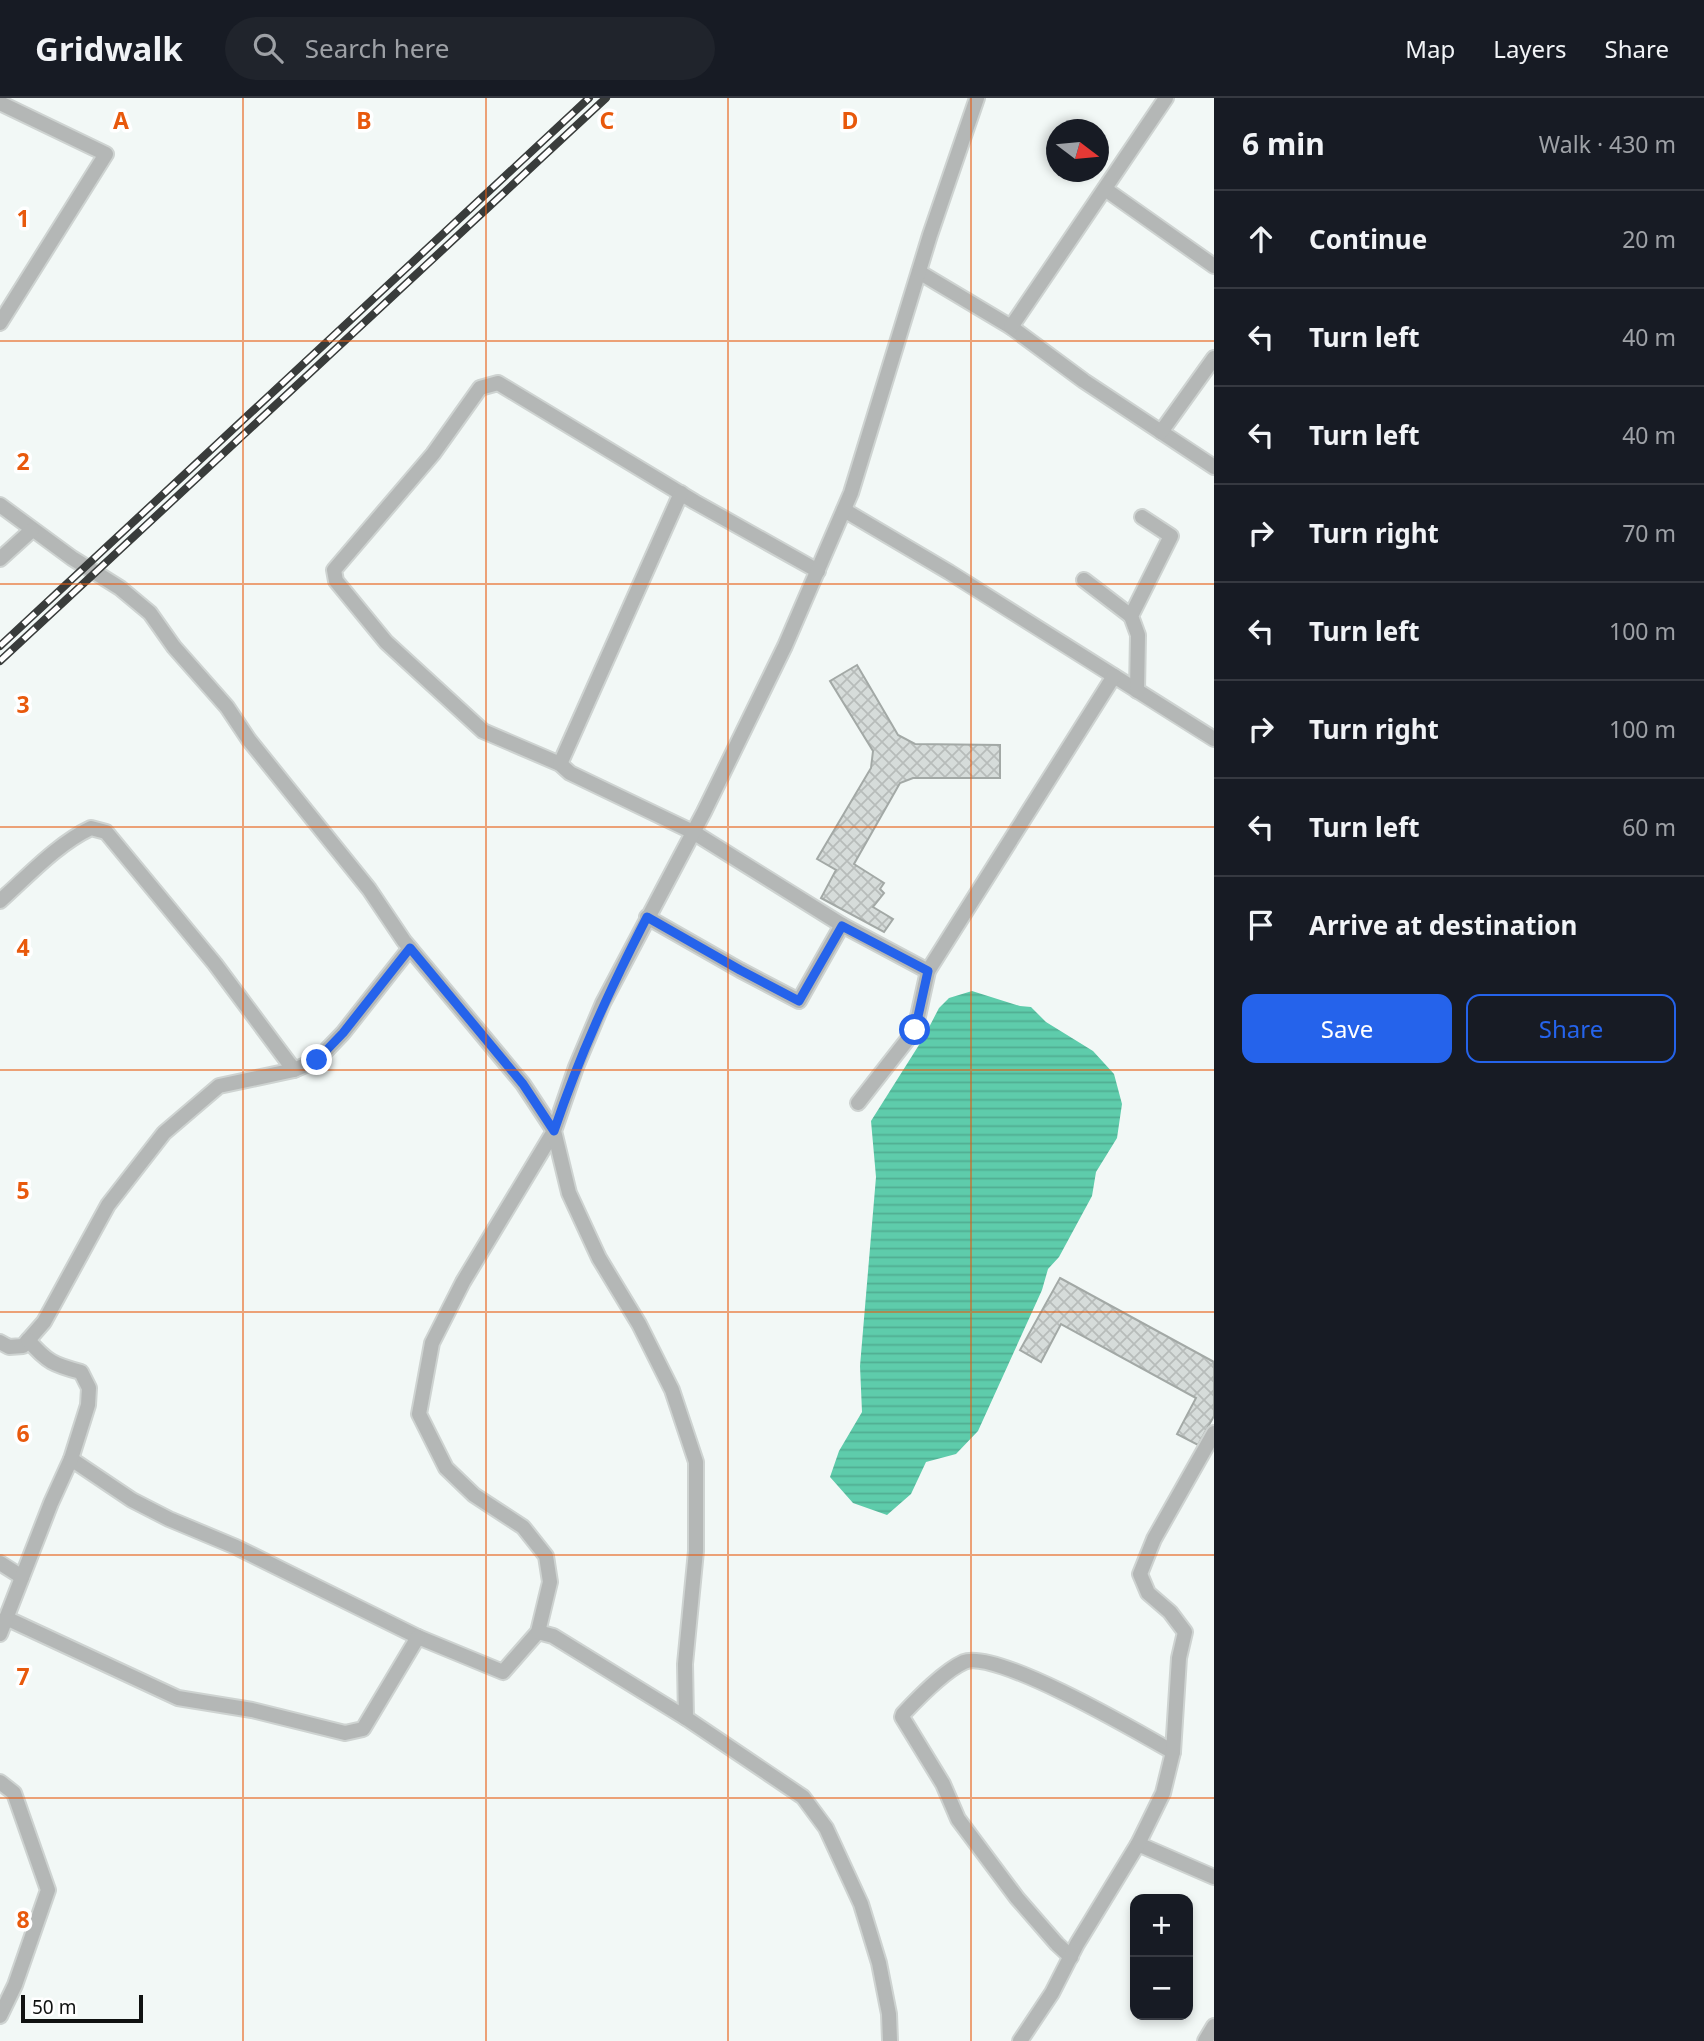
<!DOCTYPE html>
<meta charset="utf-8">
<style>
:root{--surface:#171b24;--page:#20242c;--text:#f1f3f6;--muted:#9ea1a6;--line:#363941;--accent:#2563eb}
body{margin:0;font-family:"Noto Sans",sans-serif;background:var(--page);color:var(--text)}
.controls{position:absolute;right:21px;bottom:21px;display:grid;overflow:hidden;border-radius:14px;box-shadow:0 4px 10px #0003}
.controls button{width:63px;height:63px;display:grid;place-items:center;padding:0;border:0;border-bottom:2px solid var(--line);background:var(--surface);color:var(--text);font:35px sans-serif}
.compass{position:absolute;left:1046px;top:21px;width:63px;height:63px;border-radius:50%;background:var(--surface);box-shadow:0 4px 10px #0003;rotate:106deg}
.scale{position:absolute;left:21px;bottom:18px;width:122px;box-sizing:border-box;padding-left:7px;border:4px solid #101211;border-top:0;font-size:19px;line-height:24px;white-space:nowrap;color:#101211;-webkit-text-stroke:5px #fff;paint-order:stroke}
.stop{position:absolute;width:21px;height:21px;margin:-16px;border:5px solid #2563eb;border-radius:50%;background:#fff}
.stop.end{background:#2563eb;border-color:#fff;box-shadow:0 2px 7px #0008}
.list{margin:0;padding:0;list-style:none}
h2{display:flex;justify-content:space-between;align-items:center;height:91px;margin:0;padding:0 28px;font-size:30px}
h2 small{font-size:23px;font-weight:400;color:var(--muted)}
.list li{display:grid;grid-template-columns:46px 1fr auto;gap:21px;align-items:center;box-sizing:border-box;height:98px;padding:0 28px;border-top:2px solid var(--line)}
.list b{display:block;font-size:26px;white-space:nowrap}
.list em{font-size:23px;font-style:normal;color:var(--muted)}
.actions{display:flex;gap:14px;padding:21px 28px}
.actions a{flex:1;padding:16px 0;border:2px solid var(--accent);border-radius:14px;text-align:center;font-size:24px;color:var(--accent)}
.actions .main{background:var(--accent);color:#fff}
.icon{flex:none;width:38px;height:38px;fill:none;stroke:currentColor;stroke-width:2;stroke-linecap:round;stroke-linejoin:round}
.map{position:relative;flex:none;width:1214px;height:1943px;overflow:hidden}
header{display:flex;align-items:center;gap:42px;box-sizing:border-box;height:98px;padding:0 35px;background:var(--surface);border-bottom:2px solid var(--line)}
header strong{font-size:33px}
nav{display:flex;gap:38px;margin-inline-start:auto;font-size:24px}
.search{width:490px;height:63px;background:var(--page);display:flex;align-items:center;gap:18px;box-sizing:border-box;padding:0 24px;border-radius:38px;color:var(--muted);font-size:26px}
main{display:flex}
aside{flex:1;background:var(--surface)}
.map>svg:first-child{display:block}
.water{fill:url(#water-rules)}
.building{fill:url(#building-cross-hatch);stroke:#a3a9a6;stroke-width:2}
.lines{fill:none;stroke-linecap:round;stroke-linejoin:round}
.minor-casing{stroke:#ced3d1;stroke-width:18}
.minor{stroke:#b4b7b6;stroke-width:14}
.rail-casing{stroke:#393c3b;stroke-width:8}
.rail{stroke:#fff;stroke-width:5;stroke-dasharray:16;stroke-linecap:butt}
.route{stroke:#2563eb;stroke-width:9}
.grid{fill:none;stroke:#e8590c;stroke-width:2;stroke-opacity:0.55}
.grid-label{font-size:23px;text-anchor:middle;font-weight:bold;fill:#e8590c;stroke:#fff;stroke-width:7;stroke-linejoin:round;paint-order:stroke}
</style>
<header>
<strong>Gridwalk</strong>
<div class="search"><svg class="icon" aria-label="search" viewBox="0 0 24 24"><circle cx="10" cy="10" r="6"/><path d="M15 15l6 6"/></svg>Search here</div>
<nav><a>Map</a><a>Layers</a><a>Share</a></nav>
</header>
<main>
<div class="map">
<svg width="1214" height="1943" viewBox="0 0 1214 1943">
<defs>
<pattern id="water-rules" width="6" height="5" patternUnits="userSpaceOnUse" patternTransform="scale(1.75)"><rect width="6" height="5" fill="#5eccab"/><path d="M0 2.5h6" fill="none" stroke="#51ae92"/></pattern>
<pattern id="building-cross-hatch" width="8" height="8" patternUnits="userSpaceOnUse" patternTransform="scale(1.75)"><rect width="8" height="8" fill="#d6dcda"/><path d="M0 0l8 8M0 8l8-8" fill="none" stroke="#b7bcba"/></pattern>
</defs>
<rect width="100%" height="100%" fill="#f2f8f6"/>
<polygon class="water" points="972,893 1020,908 1031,909 1046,924 1093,953 1114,976 1122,1006 1117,1040 1096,1074 1092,1098 1059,1159 1048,1171 1042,1192 978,1333 956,1356 926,1364 911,1396 887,1417 853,1405 830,1379 839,1353 862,1314 860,1268 876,1079 871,1023 924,939 939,910 949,900"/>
<g class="building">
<polygon points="857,567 898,637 915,646 1000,647 1000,680 913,680 900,685 854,766 884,785 880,791 884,795 873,809 893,821 884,834 821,800 836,772 817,761 871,670 873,653 830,583"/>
<polygon points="1060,1180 1214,1264 1214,1318 1198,1347 1177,1336 1196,1300 1061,1226 1041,1264 1020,1252"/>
</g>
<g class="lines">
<g class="minor-casing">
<g id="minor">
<polyline points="0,5 106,56 0,225"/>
<polyline points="1105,91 1214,168"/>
<polyline points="919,174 1011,229 1084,283 1214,369"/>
<polyline points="1011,229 1166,0"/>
<polyline points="1161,334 1214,260"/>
<polyline points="0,407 72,460 120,490 150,515 174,549 227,609 249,642 369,791 404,843 523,986 554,1033 463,1184 432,1245 419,1316 446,1370 474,1397 523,1429 546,1458 550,1484 538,1534 503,1574 418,1539 236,1449 169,1421 132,1402 71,1361"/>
<polyline points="844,412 949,474 1214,641"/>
<polyline points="0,461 32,432"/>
<polyline points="818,473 695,404 498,285 480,290 433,356 334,472 336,483 386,544 483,633 560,666 570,675 693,734 842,827"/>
<polyline points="1084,482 1131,518"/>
<polyline points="1137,593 1138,537 1131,518 1171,438 1142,419"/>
<polyline points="560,666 681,395"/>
<path d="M0,803c28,-25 57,-57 91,-73l15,4 109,132 79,106"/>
<polyline points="647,819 740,872 799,903 842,827 928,873"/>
<polyline points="858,1005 915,932 928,873 1114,578"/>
<polyline points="0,1244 9,1249 23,1248 44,1224 108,1107 164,1035 219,988 294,972 317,962 343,935 410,850"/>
<polyline points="0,1465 22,1479"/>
<polyline points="6,1520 178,1600 252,1612 345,1635 363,1631 418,1539"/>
<polyline points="538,1534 553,1538 686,1620"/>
<path d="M0,1536l51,-131 20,-44 17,-54 1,-17 -8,-16c-27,-7 -34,-10 -53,-32"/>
<polyline points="0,1684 14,1695 48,1792 15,1887 0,1918"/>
<polyline points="1138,1746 1214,1779"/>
<path d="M1071,1859l-14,-13 -40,-46 -59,-79 -15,-35 -41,-67 1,-3c16,-17 41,-43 61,-52 31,-14 176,71 209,90"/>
<polyline points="890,1943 889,1916 879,1865 861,1806 826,1730 803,1699 686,1620 685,1566 696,1453 696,1364 672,1292 639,1226 599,1160 569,1095 554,1033 576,969 603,905 704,714 785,548 851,395 930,137 977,0"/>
<polyline points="1020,1943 1052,1895 1077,1846 1138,1746 1163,1695 1173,1654 1179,1560 1185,1534 1170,1514 1148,1495 1140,1476 1154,1441 1214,1335"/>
<polyline points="1205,1943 1214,1928"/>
</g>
</g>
<use href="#minor" class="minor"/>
<g class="rail-casing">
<g id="rail">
<polyline points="0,548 589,0"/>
<polyline points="0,563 606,0"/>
</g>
</g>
<use href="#rail" class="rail"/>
</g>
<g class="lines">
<path class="route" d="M317,962l26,-27 67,-85 113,136 31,47c26,-77 56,-142 93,-214l93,53 59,31 43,-75 86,45 -13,59"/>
</g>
<path class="grid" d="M243,0v1943M486,0v1943M728,0v1943M971,0v1943M0,243h1214M0,486h1214M0,729h1214M0,972h1214M0,1214h1214M0,1457h1214M0,1700h1214"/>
<g class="grid-label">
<text x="121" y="31">A</text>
<text x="364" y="31">B</text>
<text x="607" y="31">C</text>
<text x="850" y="31">D</text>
<text x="23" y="129">1</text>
<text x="23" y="372">2</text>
<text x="23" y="615">3</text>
<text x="23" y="858">4</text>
<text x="23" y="1101">5</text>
<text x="23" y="1344">6</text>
<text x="23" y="1587">7</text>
<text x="23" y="1830">8</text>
</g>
</svg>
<div class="controls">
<button>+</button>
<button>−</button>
</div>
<svg class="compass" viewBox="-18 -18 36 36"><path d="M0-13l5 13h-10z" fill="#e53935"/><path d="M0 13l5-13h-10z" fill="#9ea1a6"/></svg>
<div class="scale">50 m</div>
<div class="stop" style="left:915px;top:932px"></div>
<div class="stop end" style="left:317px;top:962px"></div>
</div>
<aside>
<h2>6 min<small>Walk · 430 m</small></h2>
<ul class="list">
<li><svg class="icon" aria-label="ahead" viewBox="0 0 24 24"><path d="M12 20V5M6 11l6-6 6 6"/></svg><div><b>Continue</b></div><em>20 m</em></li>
<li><svg class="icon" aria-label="left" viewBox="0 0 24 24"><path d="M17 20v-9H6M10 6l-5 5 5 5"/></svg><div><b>Turn left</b></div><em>40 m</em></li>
<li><svg class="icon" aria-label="left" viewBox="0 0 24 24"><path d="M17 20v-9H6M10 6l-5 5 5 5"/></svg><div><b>Turn left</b></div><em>40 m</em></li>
<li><svg class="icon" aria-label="right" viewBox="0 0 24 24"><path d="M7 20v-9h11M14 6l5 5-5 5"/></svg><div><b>Turn right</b></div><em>70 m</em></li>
<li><svg class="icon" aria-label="left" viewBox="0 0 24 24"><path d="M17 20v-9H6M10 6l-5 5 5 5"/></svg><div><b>Turn left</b></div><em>100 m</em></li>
<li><svg class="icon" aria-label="right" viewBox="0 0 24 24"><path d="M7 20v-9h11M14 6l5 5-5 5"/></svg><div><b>Turn right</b></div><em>100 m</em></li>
<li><svg class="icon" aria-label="left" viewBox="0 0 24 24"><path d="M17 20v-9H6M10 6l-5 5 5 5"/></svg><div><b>Turn left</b></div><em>60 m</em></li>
<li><svg class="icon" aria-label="arrive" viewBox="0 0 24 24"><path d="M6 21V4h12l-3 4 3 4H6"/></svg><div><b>Arrive at destination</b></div></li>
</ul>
<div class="actions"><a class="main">Save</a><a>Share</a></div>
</aside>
</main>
